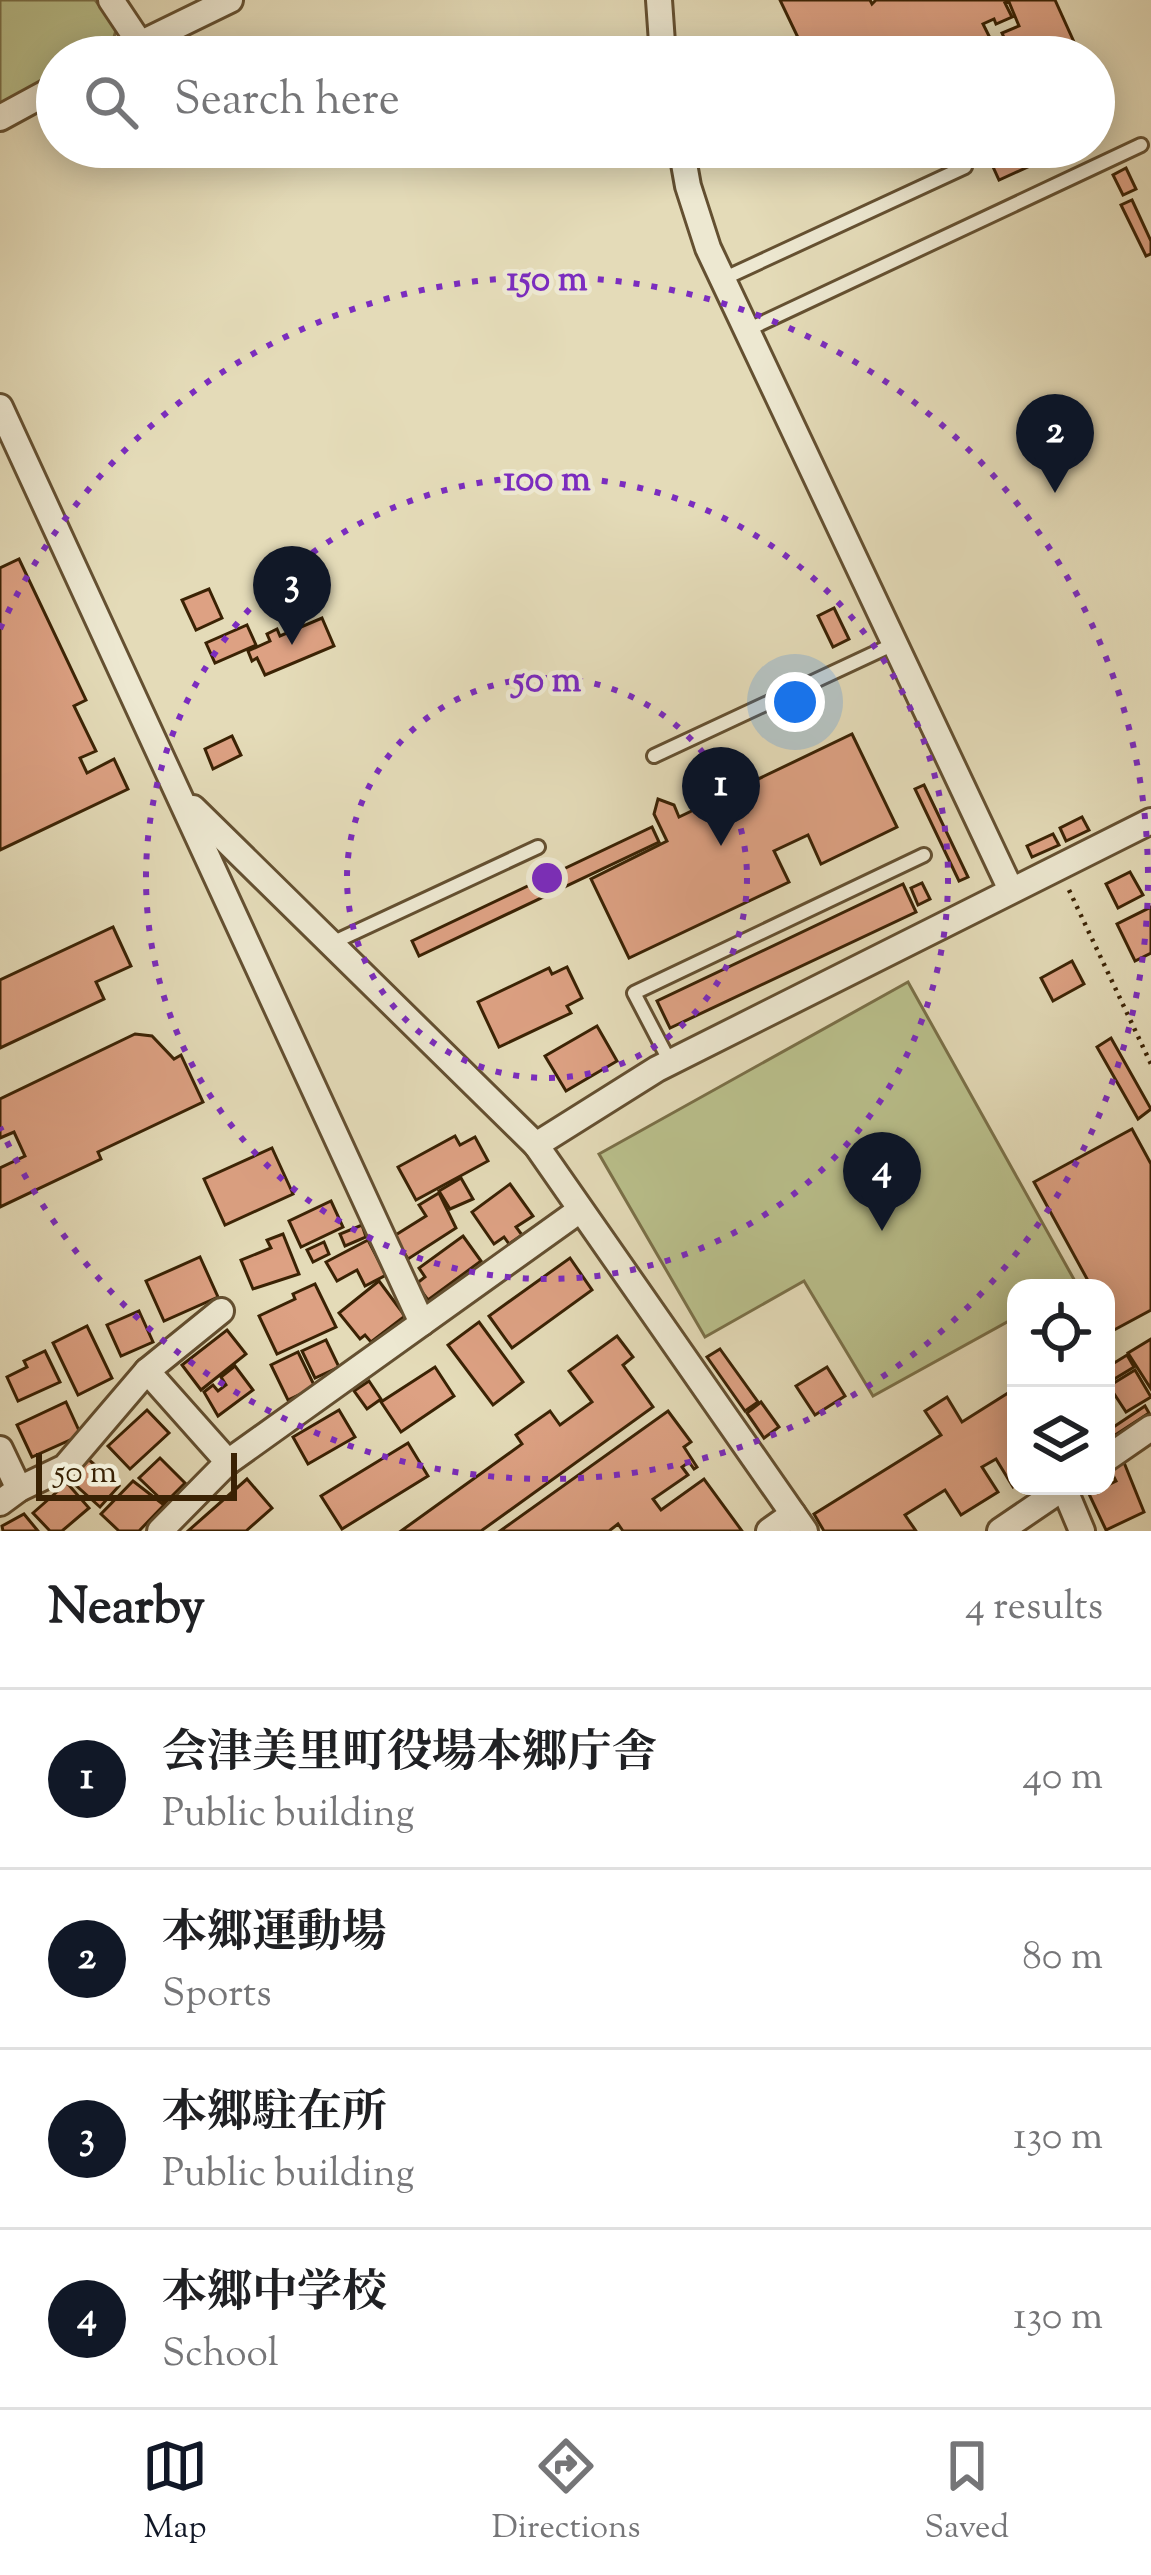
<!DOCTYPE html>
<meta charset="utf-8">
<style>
body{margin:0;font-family:"Sorts Mill Goudy","Noto Serif JP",serif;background:#f6f6f6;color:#202124}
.controls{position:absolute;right:36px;bottom:36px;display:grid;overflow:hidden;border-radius:24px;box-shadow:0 6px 30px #0003}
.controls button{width:108px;height:108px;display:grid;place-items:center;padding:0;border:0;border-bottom:3px solid #e0e0e0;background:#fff;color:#202124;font:60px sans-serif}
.scale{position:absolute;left:36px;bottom:30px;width:201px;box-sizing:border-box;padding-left:12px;border:6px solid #3a2204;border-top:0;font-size:33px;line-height:42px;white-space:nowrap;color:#3a2204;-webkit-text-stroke:9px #ede8d1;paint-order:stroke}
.you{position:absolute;left:795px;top:702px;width:42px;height:42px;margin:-30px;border:9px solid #fff;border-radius:50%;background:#1a73e8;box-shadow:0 0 0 18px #1a73e833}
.badge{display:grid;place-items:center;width:78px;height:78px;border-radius:50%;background:#111827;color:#fff;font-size:39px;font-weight:700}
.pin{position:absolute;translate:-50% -99px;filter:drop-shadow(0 3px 6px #0008)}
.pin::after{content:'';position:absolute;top:63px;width:42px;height:36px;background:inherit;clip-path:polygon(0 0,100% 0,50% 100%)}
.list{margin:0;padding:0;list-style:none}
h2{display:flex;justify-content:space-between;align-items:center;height:156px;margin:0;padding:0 48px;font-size:51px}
h2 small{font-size:39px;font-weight:400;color:#757577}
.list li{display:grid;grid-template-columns:78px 1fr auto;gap:36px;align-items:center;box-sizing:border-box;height:180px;padding:0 48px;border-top:3px solid #e0e0e0}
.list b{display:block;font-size:45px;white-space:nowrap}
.list p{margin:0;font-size:39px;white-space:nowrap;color:#757577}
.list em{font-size:39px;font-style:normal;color:#757577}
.icon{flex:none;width:66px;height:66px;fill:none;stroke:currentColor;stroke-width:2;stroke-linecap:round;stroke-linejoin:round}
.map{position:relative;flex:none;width:1151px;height:1531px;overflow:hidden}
.search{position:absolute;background:#fff;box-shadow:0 6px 30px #0003;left:36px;right:36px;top:36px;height:132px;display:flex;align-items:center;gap:30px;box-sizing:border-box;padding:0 42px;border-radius:66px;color:#757577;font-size:45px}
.sheet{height:876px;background:#fff}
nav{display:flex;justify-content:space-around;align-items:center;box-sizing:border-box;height:168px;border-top:3px solid #e0e0e0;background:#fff;font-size:33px;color:#757577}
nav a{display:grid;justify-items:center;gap:6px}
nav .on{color:#111827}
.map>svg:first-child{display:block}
</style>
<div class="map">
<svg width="1151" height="1531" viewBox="0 0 1151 1531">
<rect width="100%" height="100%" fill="#e4dbb8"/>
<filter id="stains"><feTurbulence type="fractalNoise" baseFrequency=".00167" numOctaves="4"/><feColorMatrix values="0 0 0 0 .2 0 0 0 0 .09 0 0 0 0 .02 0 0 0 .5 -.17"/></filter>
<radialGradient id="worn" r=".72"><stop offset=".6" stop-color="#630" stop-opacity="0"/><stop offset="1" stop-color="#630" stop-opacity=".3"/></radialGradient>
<!-- green -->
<g fill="#b9bf8b" stroke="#7a7048" stroke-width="3">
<path d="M0,0h95l22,27 -6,20 -19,10h-35v19l-57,30z"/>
<path d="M908,982l168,301 -8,5h-52v29l-143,79 -69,-115 -99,56 -106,-183z"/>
</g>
<!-- building -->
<g fill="#dda183" stroke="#3a2204" stroke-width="3">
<path d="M780,0h90l2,4 4,-4h179l19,42 -33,15h-28l-11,-24 17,-7 -10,-24 -4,1 7,14 -16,7 -2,-5 -11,5 8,16 -31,17h-171l14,-9z"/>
<path d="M984,147h88l-73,33z"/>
<path d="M1126,168l10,21 -13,6 -10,-20z"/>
<path d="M1132,200l19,41v13l-5,2 -25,-51z"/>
<path d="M19,559l67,141 -12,6 22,45 -16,7 7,15 27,-14 14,30 -128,61v-282z"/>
<path d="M209,589l13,29 -26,12 -14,-30z"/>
<path d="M834,608l15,31 -16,8 -15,-31z"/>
<path d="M322,618l12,28 -69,29 -8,-17 -5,3 -4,-10 22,-10 -3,-7 10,-5 3,7z"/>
<path d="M247,625l9,20 -41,18 -9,-20z"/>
<path d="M852,734l45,93 -76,37 -13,-29 -34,16 15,31 -160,76 -38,-79 76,-38 -13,-27 4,-15 16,6 5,12z"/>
<path d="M232,736l9,19 -28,14 -8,-20z"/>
<path d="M924,785l44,92 -9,4 -44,-92z"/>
<path d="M1082,817l7,13 -23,11 -6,-13z"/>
<path d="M652,827l7,15 -240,114 -7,-15z"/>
<path d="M1053,834l6,11 -27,12 -5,-11z"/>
<path d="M1130,872l13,23 -25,13 -12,-24z"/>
<path d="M922,883l8,16 -12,6 -7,-17z"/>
<path d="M903,884l13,28 -246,116 -13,-27z"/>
<path d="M1151,907v46l-16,8 -18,-37z"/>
<path d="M113,927l18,39 -35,16 8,17 -104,49v-68z"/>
<path d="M1072,961l12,23 -31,17 -12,-23z"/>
<path d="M567,967l15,31 -15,8 4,7 -72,34 -21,-45 71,-34 3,6z"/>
<path d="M597,1026l20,35 -51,30 -21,-35z"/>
<path d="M135,1034l17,2 22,23 7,-4 22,47 -105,50 3,7 -101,48v-39l25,-12 -11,-24 -14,6v-39z"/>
<path d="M1111,1038l40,71 -13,10 -41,-72z"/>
<path d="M1132,1129l19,35v146l-37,20 -8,-16v-26h-14l-58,-106z"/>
<path d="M455,1136l5,9 15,-8 13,24 -72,39 -18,-33z"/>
<path d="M272,1148l21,46 -68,31 -21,-46z"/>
<path d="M461,1178l12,21 -23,10 -11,-18z"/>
<path d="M510,1184l23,32 -17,11 6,8 -13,9 -5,-7 -10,7 -22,-32z"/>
<path d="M439,1193l17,35 -48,31 -14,-23 32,-20 -7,-11z"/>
<path d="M331,1201l12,26 -42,20 -12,-26z"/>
<path d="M362,1225l4,12 -21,9 -5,-12z"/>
<path d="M283,1234l16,40 -46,15 -12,-29 30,-12 -4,-8z"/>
<path d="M463,1236l18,25 -53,39 -12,-16 9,-7 -6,-9z"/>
<path d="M368,1240l18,35 -21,11 -8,-16 -20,11 -11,-19z"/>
<path d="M324,1242l5,12 -16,8 -6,-12z"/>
<path d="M200,1257l18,40 -54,24 -18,-40z"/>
<path d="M570,1258l22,32 -80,58 -23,-32z"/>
<path d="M379,1281l26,35 -34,26 -6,-7 -5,4 -21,-26z"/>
<path d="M315,1284l21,43 -59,27 -18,-38 36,-17 -2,-5z"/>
<path d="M139,1311l14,31 -32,14 -14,-31z"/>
<path d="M479,1322l44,60 -30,23 -45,-60z"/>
<path d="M87,1326l25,52 -34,17 -25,-52z"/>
<path d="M227,1330l19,24 -45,36 -19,-25z"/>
<path d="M617,1336l16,21 -10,8 30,42 -172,124h-80l121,-87 -6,-9 34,-24 10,14 32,-23 -23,-31z"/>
<path d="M1151,1339v50l-23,-36z"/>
<path d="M326,1340l13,27 -24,11 -13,-27z"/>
<path d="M720,1349l38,53 -13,9 -38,-54z"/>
<path d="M45,1351l15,31 -42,19 -11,-24 20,-10 -3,-6z"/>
<path d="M298,1352l17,35 -27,13 -17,-35z"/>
<path d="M1127,1355l7,12 -28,17v-16z"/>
<path d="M235,1366l18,24 -35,26 -14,-24 9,-7 5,6 8,-6 -5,-8z"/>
<path d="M435,1367l19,29 -53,36 -20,-30z"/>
<path d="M827,1367l18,29 -30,19 -19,-29z"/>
<path d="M1135,1370l16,27 -25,15 -17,-26z"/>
<path d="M369,1381l12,18 -14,10 -13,-18z"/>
<path d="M1016,1388v97l-3,2 -17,-28 -14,8 16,25 -37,23 -16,-25 -40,25 11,16h-92l-10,-17 127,-79 -16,-24 22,-14 15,25z"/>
<path d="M66,1402l15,33 -49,22 -15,-32z"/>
<path d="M761,1402l18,25 -15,11 -17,-25z"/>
<path d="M1145,1406l4,7 -43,28v-9z"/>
<path d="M147,1410l22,23 -39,36 -22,-23z"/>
<path d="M339,1410l16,27 -47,27 -15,-27z"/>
<path d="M668,1411l23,31 -7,5 13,20 -3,2 -5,-7 -7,5 6,8 -35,24 8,11 43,-31 38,52h-119l-5,-7 -9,7h-109z"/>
<path d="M408,1443l20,33 -86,53 -21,-33z"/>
<path d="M160,1458l25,25 -20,20 -26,-25z"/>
<path d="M88,1459l31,27 -19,21 -30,-27z"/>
<path d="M1123,1460l21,52 -38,18 -17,-36 27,-13 -7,-14z"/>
<path d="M247,1479l25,29 -26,23h-58z"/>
<path d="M133,1481l31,24 -25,26h-20l-18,-17z"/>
<path d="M67,1483l22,25 -27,23h-12l-17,-18z"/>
<path d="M24,1514l14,17h-35l-1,-5z"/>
</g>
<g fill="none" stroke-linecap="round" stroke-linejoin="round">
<!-- service casing -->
<g stroke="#645031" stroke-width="18">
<g id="service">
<path d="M723,279l242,-112"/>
<path d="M747,330l394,-185"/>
<path d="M654,756l240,-112"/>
<path d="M332,943l206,-96"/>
<path d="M670,1062l-36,-69 290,-138"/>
</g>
</g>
<!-- minor casing -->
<g stroke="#645031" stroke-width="30">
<g id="minor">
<path d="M111,0l28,42"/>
<path d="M659,0l4,57"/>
<path d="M113,57l117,-57"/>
<path d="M0,118l57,-31"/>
<path d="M681,147l7,39 20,62 303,642"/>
<path d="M0,407l422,916"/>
<path d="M193,808l343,337 269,386"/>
<path d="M536,1145l121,-76 494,-248"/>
<path d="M147,1371l74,-60"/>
<path d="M0,1449l19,40"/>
<path d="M1106,1459l45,-31"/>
<path d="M1064,1488l18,43"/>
<path d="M0,1503l19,-14 46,-22 82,-96 81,91 352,-252"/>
<path d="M160,1531l68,-69"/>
<path d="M769,1531l24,-17"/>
<path d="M1000,1531l66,-45"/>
</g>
</g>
<!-- path -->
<path stroke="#3a2204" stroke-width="4.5" stroke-dasharray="3 6" stroke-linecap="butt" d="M1069,890l82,174"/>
<!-- service -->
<use href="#service" stroke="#ede8d1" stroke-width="12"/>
<!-- minor -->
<use href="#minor" stroke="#ede8d1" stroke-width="24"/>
</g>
<!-- distance rings -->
<g fill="none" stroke="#7b2cbf" stroke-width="6" stroke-dasharray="6 12">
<circle cx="547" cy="878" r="200"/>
<circle cx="547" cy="878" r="401"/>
<path d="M0 629A601 601 0 1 1 0 1127"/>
</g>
<circle cx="547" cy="878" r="18" fill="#7b2cbf" stroke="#ede8d1" stroke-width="6"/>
<g font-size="36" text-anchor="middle" font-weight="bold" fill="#7b2cbf" stroke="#ede8d1" stroke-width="9" stroke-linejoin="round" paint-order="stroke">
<text x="547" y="290">150 m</text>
<text x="547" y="490">100 m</text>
<text x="547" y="691">50 m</text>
</g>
<rect width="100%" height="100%" filter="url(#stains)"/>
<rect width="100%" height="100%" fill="url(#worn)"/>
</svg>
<div class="controls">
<button><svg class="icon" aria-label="locate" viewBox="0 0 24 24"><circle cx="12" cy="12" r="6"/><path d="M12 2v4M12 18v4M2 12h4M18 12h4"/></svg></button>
<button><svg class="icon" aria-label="layers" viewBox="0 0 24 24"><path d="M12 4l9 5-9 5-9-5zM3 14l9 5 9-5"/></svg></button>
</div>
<div class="scale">50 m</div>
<div class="you"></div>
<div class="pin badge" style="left:721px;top:846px">1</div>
<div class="pin badge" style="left:1055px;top:493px">2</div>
<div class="pin badge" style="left:292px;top:645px">3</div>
<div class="pin badge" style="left:882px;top:1231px">4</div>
<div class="search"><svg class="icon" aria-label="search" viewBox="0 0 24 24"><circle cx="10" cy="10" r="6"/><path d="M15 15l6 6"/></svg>Search here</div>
</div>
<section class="sheet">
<h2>Nearby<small>4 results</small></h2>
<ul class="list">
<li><span class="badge">1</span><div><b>会津美里町役場本郷庁舎</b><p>Public building</p></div><em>40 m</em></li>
<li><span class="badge">2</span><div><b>本郷運動場</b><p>Sports</p></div><em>80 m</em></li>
<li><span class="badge">3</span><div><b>本郷駐在所</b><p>Public building</p></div><em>130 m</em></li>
<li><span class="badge">4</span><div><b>本郷中学校</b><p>School</p></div><em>130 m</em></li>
</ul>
</section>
<nav>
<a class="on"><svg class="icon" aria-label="map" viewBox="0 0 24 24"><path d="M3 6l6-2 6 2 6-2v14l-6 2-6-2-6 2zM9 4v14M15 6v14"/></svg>Map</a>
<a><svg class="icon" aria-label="directions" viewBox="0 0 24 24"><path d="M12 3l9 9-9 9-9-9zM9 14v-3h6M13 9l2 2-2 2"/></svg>Directions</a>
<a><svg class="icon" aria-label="saved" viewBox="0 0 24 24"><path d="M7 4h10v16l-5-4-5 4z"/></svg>Saved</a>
</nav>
